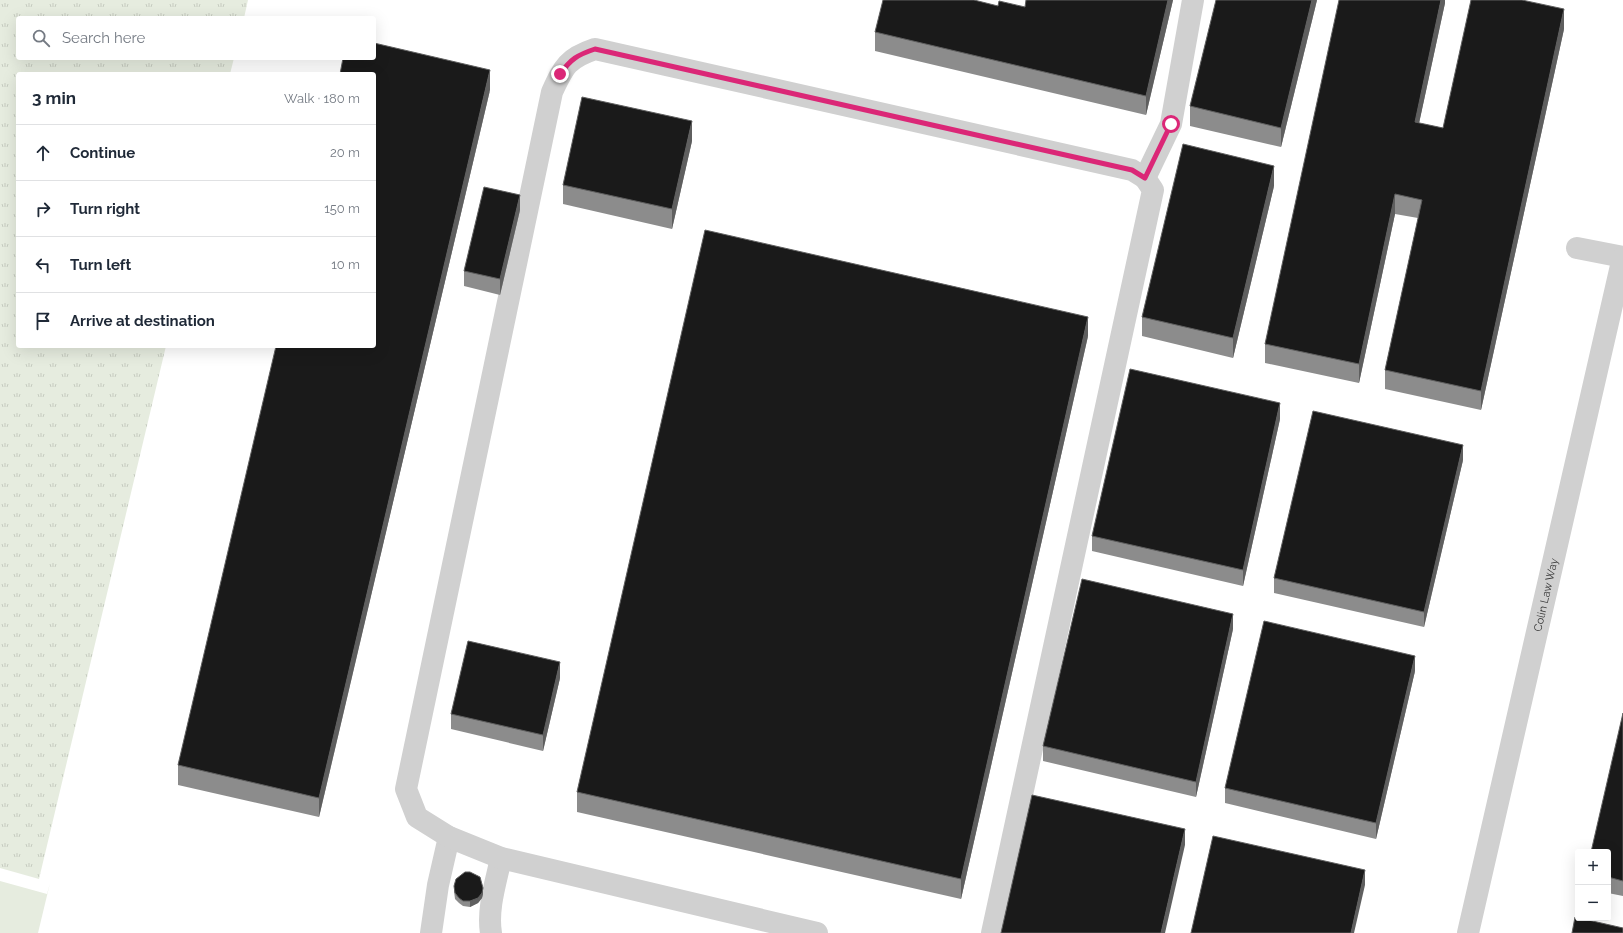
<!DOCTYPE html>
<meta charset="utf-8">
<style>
body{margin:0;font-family:Raleway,sans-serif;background:#f6f6f7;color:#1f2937}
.controls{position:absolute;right:12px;bottom:12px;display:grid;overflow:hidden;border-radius:4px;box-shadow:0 4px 16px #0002}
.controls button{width:36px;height:36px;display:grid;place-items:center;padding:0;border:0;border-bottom:1px solid #e0e1e3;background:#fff;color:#1f2937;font:20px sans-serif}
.stop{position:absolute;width:12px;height:12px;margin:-9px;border:3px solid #db2777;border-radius:50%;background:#fff}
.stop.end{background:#db2777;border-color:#fff;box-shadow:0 1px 4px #0008}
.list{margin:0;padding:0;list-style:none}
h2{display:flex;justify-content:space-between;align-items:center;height:52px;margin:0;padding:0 16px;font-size:17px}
h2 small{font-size:13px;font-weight:400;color:#747a83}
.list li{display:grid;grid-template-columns:26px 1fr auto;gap:12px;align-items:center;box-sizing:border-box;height:56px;padding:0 16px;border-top:1px solid #e0e1e3}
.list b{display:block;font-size:15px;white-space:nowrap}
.list em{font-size:13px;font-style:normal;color:#747a83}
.icon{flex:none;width:22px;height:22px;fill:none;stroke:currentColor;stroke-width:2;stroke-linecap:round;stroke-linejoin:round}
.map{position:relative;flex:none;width:1623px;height:933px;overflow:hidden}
.search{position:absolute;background:#fff;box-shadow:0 4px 16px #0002;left:16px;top:16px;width:360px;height:44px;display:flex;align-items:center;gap:10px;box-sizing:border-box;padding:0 14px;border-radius:4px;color:#747a83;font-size:15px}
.panel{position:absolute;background:#fff;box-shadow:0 4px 16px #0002;left:16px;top:72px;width:360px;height:276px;border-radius:4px}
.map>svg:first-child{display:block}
</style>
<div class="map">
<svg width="1623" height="933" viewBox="0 0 1623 933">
<defs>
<pattern id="grass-tufts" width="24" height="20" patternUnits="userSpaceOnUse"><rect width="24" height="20" fill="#e6ecdf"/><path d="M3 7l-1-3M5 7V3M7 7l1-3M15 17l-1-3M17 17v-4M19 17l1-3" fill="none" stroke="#c6cbc0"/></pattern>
</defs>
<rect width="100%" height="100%" fill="#fff"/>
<!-- grass -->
<path fill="url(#grass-tufts)" d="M0,0h248l-4,18h-226v40h216l-4,16h-212v272h148l-127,533 -39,-11z"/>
<!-- park -->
<path fill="#e6ecdf" d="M0,881l47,13 3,-11 -12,50h-38z"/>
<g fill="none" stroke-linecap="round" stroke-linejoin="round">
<!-- minor -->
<g stroke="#d0d0d0" stroke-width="22">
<path d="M1145,178l26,-54 22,-124"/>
<path d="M1577,248l46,9"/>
<path d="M431,933l7,-48 11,-48"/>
<path d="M491,933c-4,-24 5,-51 10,-75"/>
<path d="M817,933l-316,-75 -52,-21 -32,-20 -11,-28 146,-697c12,-26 16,-34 43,-43l537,121 13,8 8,12 -161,743"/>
<path id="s1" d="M1468,933l155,-676"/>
</g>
</g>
<!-- wall -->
<g fill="#8c8c8c">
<path d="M1173,0l-27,115 -271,-64v-19l123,-26 27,1z"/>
<path d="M1317,0l-36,147 -91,-21v-20z"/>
<path d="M1445,0v3l-26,120 24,5 121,-99 -83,381 -96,-21v-19l33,-152 -23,-4 -36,169 -94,-20v-19z"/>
<path d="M490,90l-171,727 -141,-32v-20z"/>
<path d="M692,141l-20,88 -109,-25v-19z"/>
<path d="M1274,186l-41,172 -91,-22v-19z"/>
<path d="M520,210l-20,85 -36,-9v-15z"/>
<path d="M1088,336l-127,563 -384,-87v-20z"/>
<path d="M1280,419l-37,167 -151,-35v-15z"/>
<path d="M1463,460l-39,167 -150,-34v-15z"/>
<path d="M1233,629l-37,168 -153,-36v-15z"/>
<path d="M1415,671l-39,168 -151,-36v-15z"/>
<path d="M560,678l-17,73 -92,-22v-15z"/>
<path d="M1623,713v183l-15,-3v-41z"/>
<path d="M454,886l29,8 -1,4 -4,5 -8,4 -7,-1 -4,-3 -4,-4 -1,-8z"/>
</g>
<!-- shaded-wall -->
<g fill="#5f5f5f">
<path d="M1168,0h5l-27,115v-19z"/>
<path d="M1312,0h5l-36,147v-19z"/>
<path d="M1441,0h4v3l-30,139v-20z"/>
<path d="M1564,9v20l-83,381v-19z"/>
<path d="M490,70v20l-171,727v-19z"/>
<path d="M692,121v20l-20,88v-20z"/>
<path d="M1274,166v20l-41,172v-20z"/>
<path d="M1395,194v20l-36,169v-19z"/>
<path d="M520,195v15l-20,85v-16z"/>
<path d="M1088,317v19l-127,563v-20z"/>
<path d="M1280,403v16l-37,167v-16z"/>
<path d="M1463,445v15l-39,167v-15z"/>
<path d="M1233,614v15l-37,168v-15z"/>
<path d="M1415,656v15l-39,168v-16z"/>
<path d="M560,662v16l-17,73v-16z"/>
<path d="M1185,829v16l-20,88h-4z"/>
<path d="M1365,870v15l-11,48h-3z"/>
<path d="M483,888v6l-1,4 -4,5 -8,4v-6z"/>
</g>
<!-- building -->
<g fill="#1a1a1a" stroke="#5f5f5f">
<path d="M883,0h91l24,6 1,-5 26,6 1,-7h142l-22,96 -271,-64z"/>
<path d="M1216,0h96l-31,128 -91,-22z"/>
<path d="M1339,0h102l-26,122 28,6 28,-128h51l42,9 -83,382 -96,-21 37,-170 -27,-6 -36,170 -94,-20z"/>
<path d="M374,43l116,27 -171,728 -141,-33 98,-419h98v-272h-34l3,-16h31z"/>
<path d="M582,97l110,24 -20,88 -109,-24z"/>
<path d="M1183,144l91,22 -41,172 -91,-21z"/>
<path d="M484,187l36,8 -20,84 -36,-8z"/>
<path d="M705,230l383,87 -127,562 -384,-87z"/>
<path d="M1130,369l150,34 -37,167 -151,-34z"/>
<path d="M1313,411l150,34 -39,167 -150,-34z"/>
<path d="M1082,579l151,35 -37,168 -153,-36z"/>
<path d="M1264,621l151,35 -39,167 -151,-35z"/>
<path d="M468,641l92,21 -17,73 -92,-21z"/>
<path d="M1623,713v168l-15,-4v-25h-17z"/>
<path d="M1032,795l153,34 -24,104h-160z"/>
<path d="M1213,836l152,34 -14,63h-160z"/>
<path d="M465,872h5l10,5 3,11 -1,5 -4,5 -8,3h-7l-4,-3 -4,-5 -1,-7 2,-7z"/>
<path d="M1575,917l48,11v5h-51z"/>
</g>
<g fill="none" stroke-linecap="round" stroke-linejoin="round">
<!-- route -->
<path stroke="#db2777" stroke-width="5" d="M560,74c11,-15 17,-19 35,-25l537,121 13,8 26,-54"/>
</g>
<g text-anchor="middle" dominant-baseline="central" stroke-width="4" stroke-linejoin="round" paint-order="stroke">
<!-- street labels -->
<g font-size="11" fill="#333" stroke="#fff">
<text stroke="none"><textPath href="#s1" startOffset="347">Colin Law Way</textPath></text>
</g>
</g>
</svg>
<div class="controls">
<button>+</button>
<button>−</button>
</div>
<div class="stop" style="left:1171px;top:124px"></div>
<div class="stop end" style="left:560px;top:74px"></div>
<div class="search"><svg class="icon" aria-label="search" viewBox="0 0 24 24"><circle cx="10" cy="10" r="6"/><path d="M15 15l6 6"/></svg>Search here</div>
<section class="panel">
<h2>3 min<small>Walk · 180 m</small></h2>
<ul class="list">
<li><svg class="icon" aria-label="ahead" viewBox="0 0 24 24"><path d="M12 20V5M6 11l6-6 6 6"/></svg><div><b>Continue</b></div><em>20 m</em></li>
<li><svg class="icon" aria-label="right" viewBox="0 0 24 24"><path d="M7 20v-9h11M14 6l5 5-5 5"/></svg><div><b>Turn right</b></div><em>150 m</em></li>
<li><svg class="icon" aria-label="left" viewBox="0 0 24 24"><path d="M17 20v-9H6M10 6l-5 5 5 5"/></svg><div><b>Turn left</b></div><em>10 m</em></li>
<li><svg class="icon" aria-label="arrive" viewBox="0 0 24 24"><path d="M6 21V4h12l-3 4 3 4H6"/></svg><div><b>Arrive at destination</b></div></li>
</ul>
</section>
</div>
